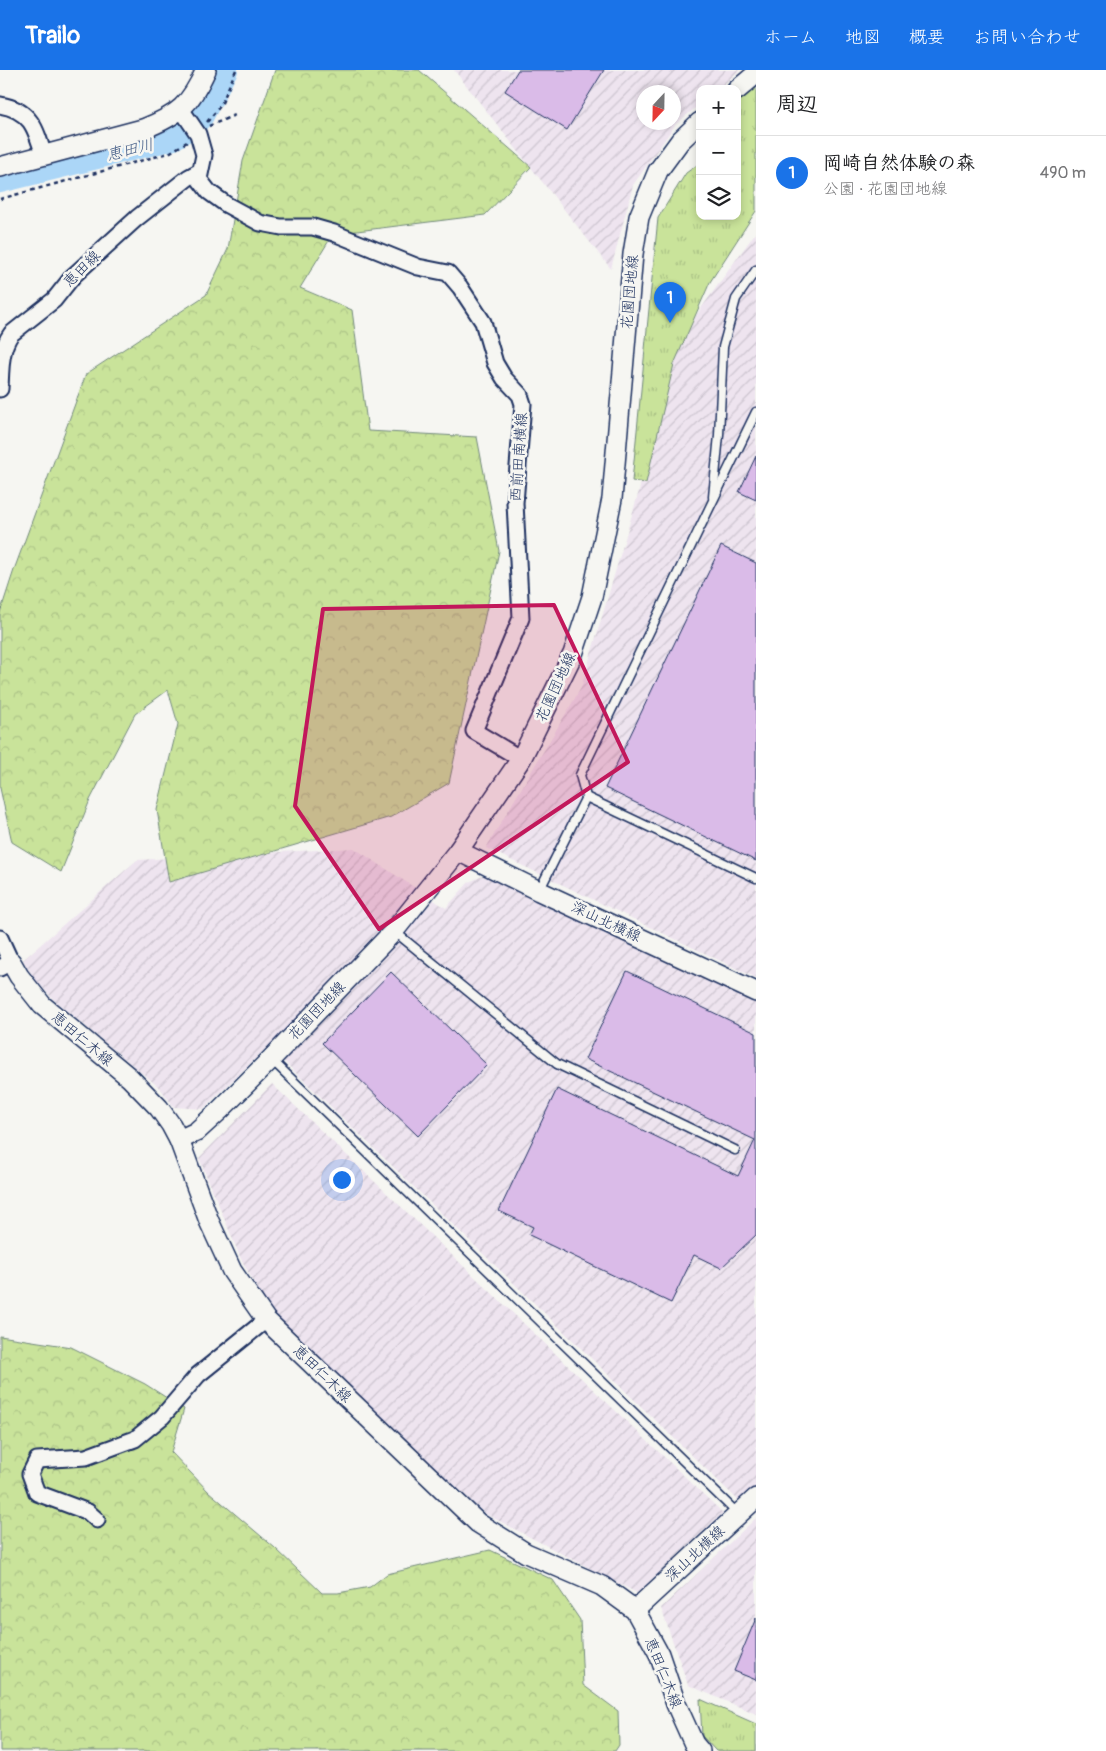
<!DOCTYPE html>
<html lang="ja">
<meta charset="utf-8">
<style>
body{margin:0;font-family:Pangolin,"Klee One",sans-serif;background:#f2f2f2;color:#202124}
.controls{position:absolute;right:15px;top:15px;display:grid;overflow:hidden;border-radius:10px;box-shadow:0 2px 8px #0003}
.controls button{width:45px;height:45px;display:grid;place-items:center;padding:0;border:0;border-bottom:1px solid #e0e0e0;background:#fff;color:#202124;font:25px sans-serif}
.compass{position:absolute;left:636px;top:15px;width:45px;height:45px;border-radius:50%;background:#fff;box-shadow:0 2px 8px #0003;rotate:202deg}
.you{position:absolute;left:341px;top:1109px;width:18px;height:18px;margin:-12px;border:4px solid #fff;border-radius:50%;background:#1a73e8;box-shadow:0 0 0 8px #1a73e833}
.badge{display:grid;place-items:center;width:32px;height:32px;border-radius:50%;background:#1a73e8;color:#fff;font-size:16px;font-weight:700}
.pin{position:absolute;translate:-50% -41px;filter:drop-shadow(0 1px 2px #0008)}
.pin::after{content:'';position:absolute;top:26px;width:18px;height:15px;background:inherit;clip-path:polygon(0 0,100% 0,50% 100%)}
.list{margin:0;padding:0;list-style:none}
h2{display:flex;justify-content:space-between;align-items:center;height:65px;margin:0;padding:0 20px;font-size:21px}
h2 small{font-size:16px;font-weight:400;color:#757577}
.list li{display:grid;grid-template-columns:32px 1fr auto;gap:15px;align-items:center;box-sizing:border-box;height:75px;padding:0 20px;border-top:1px solid #e0e0e0}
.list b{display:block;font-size:19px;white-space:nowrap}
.list p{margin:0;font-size:16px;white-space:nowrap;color:#757577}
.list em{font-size:16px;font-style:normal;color:#757577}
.icon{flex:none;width:28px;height:28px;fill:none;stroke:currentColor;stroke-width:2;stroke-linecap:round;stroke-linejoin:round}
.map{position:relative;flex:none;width:756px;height:1681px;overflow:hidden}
header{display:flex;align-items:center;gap:30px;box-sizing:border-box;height:70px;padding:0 25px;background:#1a73e8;color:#fff}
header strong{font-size:24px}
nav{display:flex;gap:28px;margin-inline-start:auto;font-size:18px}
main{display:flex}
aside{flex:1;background:#fff}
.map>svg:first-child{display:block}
</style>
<header>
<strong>Trailo</strong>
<nav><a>ホーム</a><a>地図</a><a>概要</a><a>お問い合わせ</a></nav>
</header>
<main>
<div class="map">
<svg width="756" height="1681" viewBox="0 0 756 1681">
<defs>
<pattern id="industrial-furrows" width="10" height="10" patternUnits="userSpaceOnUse" patternTransform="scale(1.25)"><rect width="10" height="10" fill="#eee4ef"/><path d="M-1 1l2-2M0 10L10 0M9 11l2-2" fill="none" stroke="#ccc4cf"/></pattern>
<pattern id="forest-crowns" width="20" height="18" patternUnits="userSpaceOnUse" patternTransform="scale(1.25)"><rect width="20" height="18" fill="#c9e39a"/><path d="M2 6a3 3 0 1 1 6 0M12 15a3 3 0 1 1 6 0" fill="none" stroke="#acc387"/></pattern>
<pattern id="park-tufts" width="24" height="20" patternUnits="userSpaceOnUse" patternTransform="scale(1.25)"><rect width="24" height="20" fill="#c9e39a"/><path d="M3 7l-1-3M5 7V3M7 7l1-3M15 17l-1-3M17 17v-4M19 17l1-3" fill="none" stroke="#acc387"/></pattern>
</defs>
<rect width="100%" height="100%" fill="#f6f6f2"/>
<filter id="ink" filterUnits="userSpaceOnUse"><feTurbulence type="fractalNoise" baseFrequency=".02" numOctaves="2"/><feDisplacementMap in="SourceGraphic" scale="10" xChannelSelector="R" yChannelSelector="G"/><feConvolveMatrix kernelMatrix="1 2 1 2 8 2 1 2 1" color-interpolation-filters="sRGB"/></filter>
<g filter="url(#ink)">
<!-- industrial -->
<g fill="url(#industrial-furrows)" fill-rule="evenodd">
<path d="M454,0h286l-22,19h-18v15l-25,21 -42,60 -22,84zM644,22h30v30h-30z"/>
<path d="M756,162v746l-270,-130 95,-160 58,-197 30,-138z"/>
<path d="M354,778l92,60 23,-26 18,-8 269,128v484l-16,16 -472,-456 -65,63 -29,-2 -14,-19 -106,-88 -20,-22 -11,-18 114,-100z"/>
<path d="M272,1014l451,429 -86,80 -153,-80 -214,-202 -29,-52 -42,-101z"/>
<path d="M756,1448v196l-68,-29 -27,-77z"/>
</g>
<!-- forest -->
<g fill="url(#forest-crowns)" stroke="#72897c">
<path d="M275,0h144l112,97 -46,48 -152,19 -33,54 52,22 16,121 109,6 22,114 -50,232 -58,34 -222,65 -12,-72 21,-86 -10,-34 -33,24 -45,86 -29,72 -49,-30 -12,-54v-175l14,-43 72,-196 120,-79 22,-46 15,-88z"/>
<path d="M0,1266l71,11 74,37 39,25 -13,43 37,39 67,57 47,45h16l32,-6 17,-13 103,-24 63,30 27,40 3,65 35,26 1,34 -4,6h-615z"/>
</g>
<!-- park -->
<g fill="url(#park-tufts)" stroke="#72897c">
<path d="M756,14v127l-46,71 -36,82 -28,119 -14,-2 26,-263 28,-45 14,-10v53h37v-116z"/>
<path d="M700,1629l56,25v27h-40l-14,-15z"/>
</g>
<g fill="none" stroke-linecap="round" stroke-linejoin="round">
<!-- river -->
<path stroke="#abd6f7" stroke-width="22" d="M0,112l174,-43 23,-16 6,-7 24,-46"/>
</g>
<!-- building -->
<g fill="#dabbe8" stroke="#1b2f5e">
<path d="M518,0h86l-37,60 -62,-39z"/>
<path d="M756,386v44l-17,-8z"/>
<path d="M721,476l35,17v298l-151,-73z"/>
<path d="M627,901l129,62v202l-35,33 -27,-13 -23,48 -142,-68 4,-8 -34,-16 58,-122 181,87 17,-36 -170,-81z"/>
<path d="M391,902l96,93 -69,71 -96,-93z"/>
<path d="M756,1548v62l-22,-9z"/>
</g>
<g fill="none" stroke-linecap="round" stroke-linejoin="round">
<!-- service casing -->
<g stroke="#1b2f5e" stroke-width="11">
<g id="service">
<path d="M756,342l-176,363 6,22 170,81"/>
<path d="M713,427l6,-62 4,-88 13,-48 20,-29"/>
<path d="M539,821l47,-94"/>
<path d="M394,861l163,133 178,86"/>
<path d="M271,989l467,455"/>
</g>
</g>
<!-- minor casing -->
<g stroke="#1b2f5e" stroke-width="19">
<g id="minor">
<path d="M0,35c31,5 36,24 44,51"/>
<path d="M181,39l17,25 6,21 -5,24 10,13 18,13 33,18 21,4h32l21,6 84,34 30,6 12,14 23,35 12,41 9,15 16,17 3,9 -8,99 6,115 -47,113 47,28"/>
<path d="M0,319c1,-18 0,-40 11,-55l43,-34 19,-24 64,-58 52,-41 11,-6"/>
<path d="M0,868l11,24 -11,6"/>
<path d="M97,1450l-9,-8 -51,-19 -7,-19 7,-14 49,-3 49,-18 27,-22 36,-42 68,-55"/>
</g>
</g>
<!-- tertiary casing -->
<g stroke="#1b2f5e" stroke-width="22">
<g id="tertiary">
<path d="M737,20l19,-16"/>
<path d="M0,97l143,-38c36,-14 47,-24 63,-59"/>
<path d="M458,781l81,40 217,101"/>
<path d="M11,892l8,14 23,29 88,73 29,30 12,17 8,15 30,81 23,50 34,49 212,203 48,30 76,33 33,24 24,44 17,50 18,40 6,7"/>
<path d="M179,1070l17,-8 24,-22 51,-51 123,-128 64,-80 63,-92 52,-105 19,-57 20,-98 21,-245 6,-37 19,-46 22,-30 20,-19"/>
<path d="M635,1540l121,-112"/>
</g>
</g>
<!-- path -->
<g stroke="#1b2f5e" stroke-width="2.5" stroke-dasharray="4 4" stroke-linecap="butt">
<path d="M207,52l14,-17 15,-35"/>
<path d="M209,56l26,-11"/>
<path d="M0,129l169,-46 18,-11"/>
</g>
<!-- service -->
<use href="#service" stroke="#f6f6f2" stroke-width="8"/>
<!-- minor -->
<use href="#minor" stroke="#f6f6f2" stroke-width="15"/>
<!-- tertiary -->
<use href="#tertiary" stroke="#f6f6f2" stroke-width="19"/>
</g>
</g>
<!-- marked area -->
<path fill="#c2185b" fill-opacity="0.2" stroke="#c2185b" stroke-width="4" stroke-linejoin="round" d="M554,535l74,157 -249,167 -84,-123 28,-197z"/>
<g text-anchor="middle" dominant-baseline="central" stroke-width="5" stroke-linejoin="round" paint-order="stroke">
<!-- street labels -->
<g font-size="15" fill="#1b2f5e" stroke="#f6f6f2">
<text transform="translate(82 199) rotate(-45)">恵田線</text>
<text transform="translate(630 222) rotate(-85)">花園団地線</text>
<text transform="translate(519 387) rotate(-86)">西前田南横線</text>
<text transform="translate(556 617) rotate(-65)">花園団地線</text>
<text transform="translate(606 852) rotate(25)">深山北横線</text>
<text transform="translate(317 941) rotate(-46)">花園団地線</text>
<text transform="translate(82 969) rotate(40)">恵田仁木線</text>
<text transform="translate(322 1304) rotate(44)">恵田仁木線</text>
<text transform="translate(695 1484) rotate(-43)">深山北横線</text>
<text transform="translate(663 1603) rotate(68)">恵田仁木線</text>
</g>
<!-- water labels -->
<g font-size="16" font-style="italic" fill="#3f5984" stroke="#f6f6f2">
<text transform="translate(130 80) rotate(-14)">恵田川</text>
</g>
</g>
</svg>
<div class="controls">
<button>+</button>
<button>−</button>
<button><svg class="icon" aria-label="layers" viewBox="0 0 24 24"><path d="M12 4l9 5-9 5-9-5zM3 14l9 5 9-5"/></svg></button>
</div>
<svg class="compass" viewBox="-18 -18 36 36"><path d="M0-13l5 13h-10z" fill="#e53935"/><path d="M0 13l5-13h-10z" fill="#757577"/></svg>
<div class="you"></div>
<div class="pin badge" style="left:670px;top:253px">1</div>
</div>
<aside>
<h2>周辺<small></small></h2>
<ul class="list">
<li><span class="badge">1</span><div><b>岡崎自然体験の森</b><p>公園 · 花園団地線</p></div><em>490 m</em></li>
</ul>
</aside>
</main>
